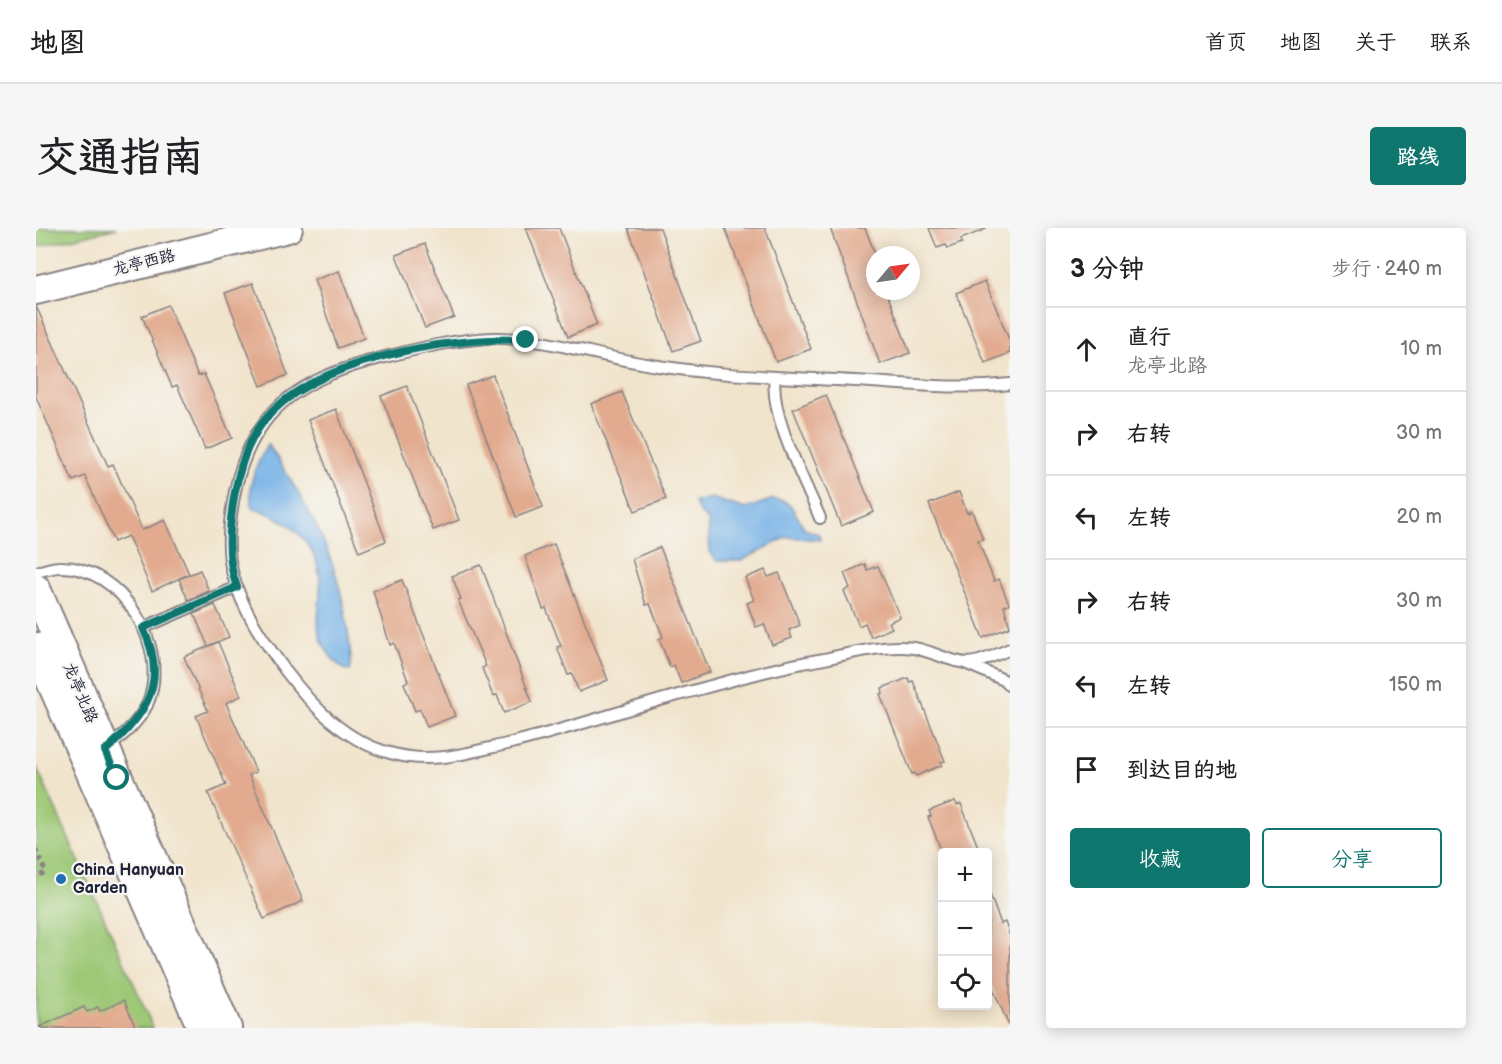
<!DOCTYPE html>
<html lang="zh">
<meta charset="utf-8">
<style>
body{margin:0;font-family:"Balsamiq Sans","LXGW WenKai TC",sans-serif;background:#f6f6f6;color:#202124}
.controls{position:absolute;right:18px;bottom:18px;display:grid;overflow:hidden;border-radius:6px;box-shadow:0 3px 15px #0003}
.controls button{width:54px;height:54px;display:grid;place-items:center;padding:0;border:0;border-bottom:2px solid #e0e0e0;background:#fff;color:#202124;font:30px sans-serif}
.compass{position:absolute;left:830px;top:18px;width:54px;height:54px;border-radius:50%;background:#fff;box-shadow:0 3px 15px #0003;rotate:61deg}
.stop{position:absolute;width:18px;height:18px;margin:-14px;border:4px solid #0f766e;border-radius:50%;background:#fff}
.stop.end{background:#0f766e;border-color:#fff;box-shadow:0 2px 6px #0008}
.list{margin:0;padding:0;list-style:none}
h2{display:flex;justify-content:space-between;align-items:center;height:78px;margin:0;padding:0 24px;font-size:26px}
h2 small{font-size:20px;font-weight:400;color:#757577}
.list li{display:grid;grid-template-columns:39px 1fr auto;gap:18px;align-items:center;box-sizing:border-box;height:84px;padding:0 24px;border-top:2px solid #e0e0e0}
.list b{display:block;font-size:22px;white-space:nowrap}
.list p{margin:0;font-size:20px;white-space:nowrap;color:#757577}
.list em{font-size:20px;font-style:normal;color:#757577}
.actions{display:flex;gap:12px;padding:18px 24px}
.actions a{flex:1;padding:14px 0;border:2px solid #0f766e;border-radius:6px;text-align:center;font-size:21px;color:#0f766e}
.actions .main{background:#0f766e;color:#fff}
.icon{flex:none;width:33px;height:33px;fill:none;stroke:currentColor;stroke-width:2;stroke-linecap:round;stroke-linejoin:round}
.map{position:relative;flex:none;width:974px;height:800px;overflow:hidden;border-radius:6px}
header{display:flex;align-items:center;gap:36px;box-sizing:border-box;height:84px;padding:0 30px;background:#fff;border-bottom:2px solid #e0e0e0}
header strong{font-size:28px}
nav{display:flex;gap:33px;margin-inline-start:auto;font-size:21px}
.intro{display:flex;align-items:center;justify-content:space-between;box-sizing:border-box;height:144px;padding:0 36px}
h1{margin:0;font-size:42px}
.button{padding:15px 27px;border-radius:6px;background:#0f766e;color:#fff;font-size:21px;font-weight:700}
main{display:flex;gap:36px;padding:0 36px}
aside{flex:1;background:#fff;border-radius:6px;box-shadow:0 3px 15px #0003}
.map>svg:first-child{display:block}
</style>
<header>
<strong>地图</strong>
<nav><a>首页</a><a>地图</a><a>关于</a><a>联系</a></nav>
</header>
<div class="intro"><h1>交通指南</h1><a class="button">路线</a></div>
<main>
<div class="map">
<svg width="974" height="800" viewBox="0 0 974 800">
<rect width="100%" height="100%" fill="#f6f6f2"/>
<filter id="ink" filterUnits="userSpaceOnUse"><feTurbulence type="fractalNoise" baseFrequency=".0167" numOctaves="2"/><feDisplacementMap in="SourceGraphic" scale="12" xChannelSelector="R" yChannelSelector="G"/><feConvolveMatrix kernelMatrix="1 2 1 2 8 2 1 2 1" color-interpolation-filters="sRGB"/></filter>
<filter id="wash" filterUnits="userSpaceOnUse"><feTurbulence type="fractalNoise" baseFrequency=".008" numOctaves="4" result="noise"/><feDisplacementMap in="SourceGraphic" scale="24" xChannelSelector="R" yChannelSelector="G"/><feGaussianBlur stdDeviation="1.35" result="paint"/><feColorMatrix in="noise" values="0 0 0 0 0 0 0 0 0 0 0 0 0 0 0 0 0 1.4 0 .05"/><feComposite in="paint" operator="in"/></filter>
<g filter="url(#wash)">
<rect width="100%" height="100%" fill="#f1e4cc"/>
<!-- green -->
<g fill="#9dc876" stroke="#607558" stroke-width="1.5">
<path d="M0,0h81l-81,19z"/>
<path d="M0,538l102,227 15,35h-117z"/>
</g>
<!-- water -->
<g fill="#75b1e6" stroke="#4c6a90" stroke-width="1.5">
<path d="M232,216c43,68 72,113 81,196 1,9 4,24 1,31 -8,-1 -13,-7 -18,-13 -21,-26 -12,-42 -12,-71 1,-42 -30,-68 -67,-79 -8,-22 4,-45 15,-64z"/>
<path d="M675,270l35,11 27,-10 11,2 7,5 14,23 14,5 1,6 -33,-3 -46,24h-24l-7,-9 -2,-32 -9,-8 -5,-10z"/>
</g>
<g id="blocks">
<!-- building -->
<g fill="#e2ab8f">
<path d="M490,0h33l38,97 -29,12z"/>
<path d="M592,0h32l41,113 -28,10z"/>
<path d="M689,0h40l46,121 -35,13z"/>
<path d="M794,0h35l10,26v37h11l24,62 -30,11z"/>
<path d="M893,0h57v1l-25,10 1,4 -14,5 -2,-3 -9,3z"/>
<path d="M389,16l29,73 -29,11 -29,-73z"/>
<path d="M303,43l25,67 -26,10 -24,-68z"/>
<path d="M949,53l25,61v11l-25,10 -29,-70z"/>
<path d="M217,55l35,92 -27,11 -36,-93z"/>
<path d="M132,77l30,71 6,-2 28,64 -27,11 -28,-64 -5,2 -30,-71z"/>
<path d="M0,78l72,160 5,-2 29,66 23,-10 24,54 -37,17 -24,-55 -14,6 -29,-66 -12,5 -37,-84z"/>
<path d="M457,147l50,132 -27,10 -50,-132z"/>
<path d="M371,158l52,134 -26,10 -52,-134z"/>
<path d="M586,164l44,107 -31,12 -44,-107z"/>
<path d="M790,167l48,117 -33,14 -48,-117z"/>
<path d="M300,181l50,132 -27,11 -51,-132z"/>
<path d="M923,264l8,21 5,-2 11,28 -5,1 16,41 5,-2 10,25 -5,2 6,21 -27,11 -54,-134z"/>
<path d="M518,316l54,136 -29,12 -7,-18 -4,1 -11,-28 4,-1 -15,-38 -3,1 -18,-53z"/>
<path d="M624,319l50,125 -29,11 -7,-18 -4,2 -11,-28 4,-2 -13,-33 -4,1 -14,-46z"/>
<path d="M829,336l2,6 11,-4 22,51 -11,5 3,6 -21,9 -6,-14 -6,3 -15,-35 6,-3 -6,-15z"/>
<path d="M445,337l51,137 -28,11 -7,-18 -4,1 -11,-28 4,-2 -28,-66 3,-1 -9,-23z"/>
<path d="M164,342l9,21 -21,9 -9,-21z"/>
<path d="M729,342l3,7 11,-4 21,52 -11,5 3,8 -20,7 -8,-21 -8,3 -9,-24 7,-3 -9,-22z"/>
<path d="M366,352l53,136 -28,11 -7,-18 -5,2 -11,-28 4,-2 -14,-38 -4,2 -17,-54z"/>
<path d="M179,377l14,32 -21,9 -14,-32z"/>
<path d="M182,414l23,54 -15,7 30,69 -7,3 54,126 -39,18 -56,-126 18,-8 -30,-69 12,-5 -24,-54z"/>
<path d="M872,450l2,4 3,-1 32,80 -4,1 1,3 -26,11 -1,-3 -3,1 -32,-80 3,-1 -1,-5z"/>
<path d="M919,573l2,4 4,-1 19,48h-38l-14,-35 3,-1 -2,-5z"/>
<path d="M953,664l12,32 4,-2 5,14v92l-23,-53z"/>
<path d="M88,772l12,28h-99l47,-21 3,5 11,-5 2,4z"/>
</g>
</g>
</g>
<g filter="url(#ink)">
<use href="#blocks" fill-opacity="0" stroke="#8a8384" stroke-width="1.5"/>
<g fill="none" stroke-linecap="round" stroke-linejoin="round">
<!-- lane casing -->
<g stroke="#8a8384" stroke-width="14">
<g id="lane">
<path d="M739,149c-6,38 30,104 45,141"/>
<path d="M974,156c-51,6 -104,0 -155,-3 -69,-4 -141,-5 -209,-17 -50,-8 -102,-27 -153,-26 -35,1 -73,10 -108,19 -86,21 -137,53 -152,145 -4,24 -7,49 0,73 9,35 31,66 52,95 27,36 60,71 105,83 41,12 77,0 117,-9 59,-14 116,-34 175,-50 47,-13 95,-27 142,-35 28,-6 62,-15 90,-11 18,3 36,14 53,15 15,0 30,-9 43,-14"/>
<path d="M0,344c7,-1 15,-5 23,-5 63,-2 113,82 88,138 -9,18 -25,31 -40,44"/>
<path d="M107,400l94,-41"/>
<path d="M929,435l39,17 6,6"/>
</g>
</g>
<!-- secondary casing -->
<g stroke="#8a8384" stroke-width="32">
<g id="secondary">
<path d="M0,62l252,-62"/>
<path d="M0,361l191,439"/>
<path d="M0,419l166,381"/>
</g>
</g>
<!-- path -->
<path stroke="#8a8384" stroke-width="4" stroke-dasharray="4.5 4.5" stroke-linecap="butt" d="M0,621l10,23 -10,5"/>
<!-- lane -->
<use href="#lane" stroke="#fff" stroke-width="10"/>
<!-- secondary -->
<use href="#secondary" stroke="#fff" stroke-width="28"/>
</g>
</g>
<g fill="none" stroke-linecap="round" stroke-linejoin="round" filter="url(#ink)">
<!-- route -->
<path stroke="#0f766e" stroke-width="8" d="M81,550l-12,-27c41,-36 64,-69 38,-123l94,-41c-11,-30 -8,-59 -3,-90 5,-27 12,-53 29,-75 49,-63 187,-86 263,-82"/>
</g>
<!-- markers -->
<circle fill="#1f6fb2" stroke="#f6f6f2" stroke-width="2" cx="25" cy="651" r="6"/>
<g text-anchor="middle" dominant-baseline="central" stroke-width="4.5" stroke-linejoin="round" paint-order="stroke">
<!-- street labels -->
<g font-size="16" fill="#22223b" stroke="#f6f6f2">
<text transform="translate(108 35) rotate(-14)">龙亭西路</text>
<text transform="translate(44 465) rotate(67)">龙亭北路</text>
</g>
<!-- poi labels -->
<g font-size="16" font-weight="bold" fill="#22223b" stroke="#f6f6f2" text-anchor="start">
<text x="37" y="642">China Hanyuan<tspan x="37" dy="18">Garden</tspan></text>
</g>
</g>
</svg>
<div class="controls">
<button>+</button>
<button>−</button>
<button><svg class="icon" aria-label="locate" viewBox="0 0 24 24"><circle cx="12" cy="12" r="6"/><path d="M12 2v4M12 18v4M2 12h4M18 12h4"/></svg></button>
</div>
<svg class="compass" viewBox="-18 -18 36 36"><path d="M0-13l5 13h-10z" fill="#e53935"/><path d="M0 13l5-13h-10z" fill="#757577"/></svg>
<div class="stop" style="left:81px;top:550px"></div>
<div class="stop end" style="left:490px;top:112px"></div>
</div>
<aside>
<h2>3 分钟<small>步行 · 240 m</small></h2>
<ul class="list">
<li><svg class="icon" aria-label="ahead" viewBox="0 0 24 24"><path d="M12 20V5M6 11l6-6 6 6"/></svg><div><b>直行</b><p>龙亭北路</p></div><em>10 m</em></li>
<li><svg class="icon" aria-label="right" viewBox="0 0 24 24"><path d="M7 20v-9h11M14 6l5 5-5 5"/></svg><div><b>右转</b></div><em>30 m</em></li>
<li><svg class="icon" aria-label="left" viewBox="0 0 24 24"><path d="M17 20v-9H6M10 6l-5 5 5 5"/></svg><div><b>左转</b></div><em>20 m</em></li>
<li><svg class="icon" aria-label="right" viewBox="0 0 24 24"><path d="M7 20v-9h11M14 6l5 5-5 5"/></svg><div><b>右转</b></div><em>30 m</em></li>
<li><svg class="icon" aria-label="left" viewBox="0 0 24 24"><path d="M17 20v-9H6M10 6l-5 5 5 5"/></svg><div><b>左转</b></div><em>150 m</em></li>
<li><svg class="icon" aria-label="arrive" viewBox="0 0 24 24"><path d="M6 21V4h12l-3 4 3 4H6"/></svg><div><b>到达目的地</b></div></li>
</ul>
<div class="actions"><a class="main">收藏</a><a>分享</a></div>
</aside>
</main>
